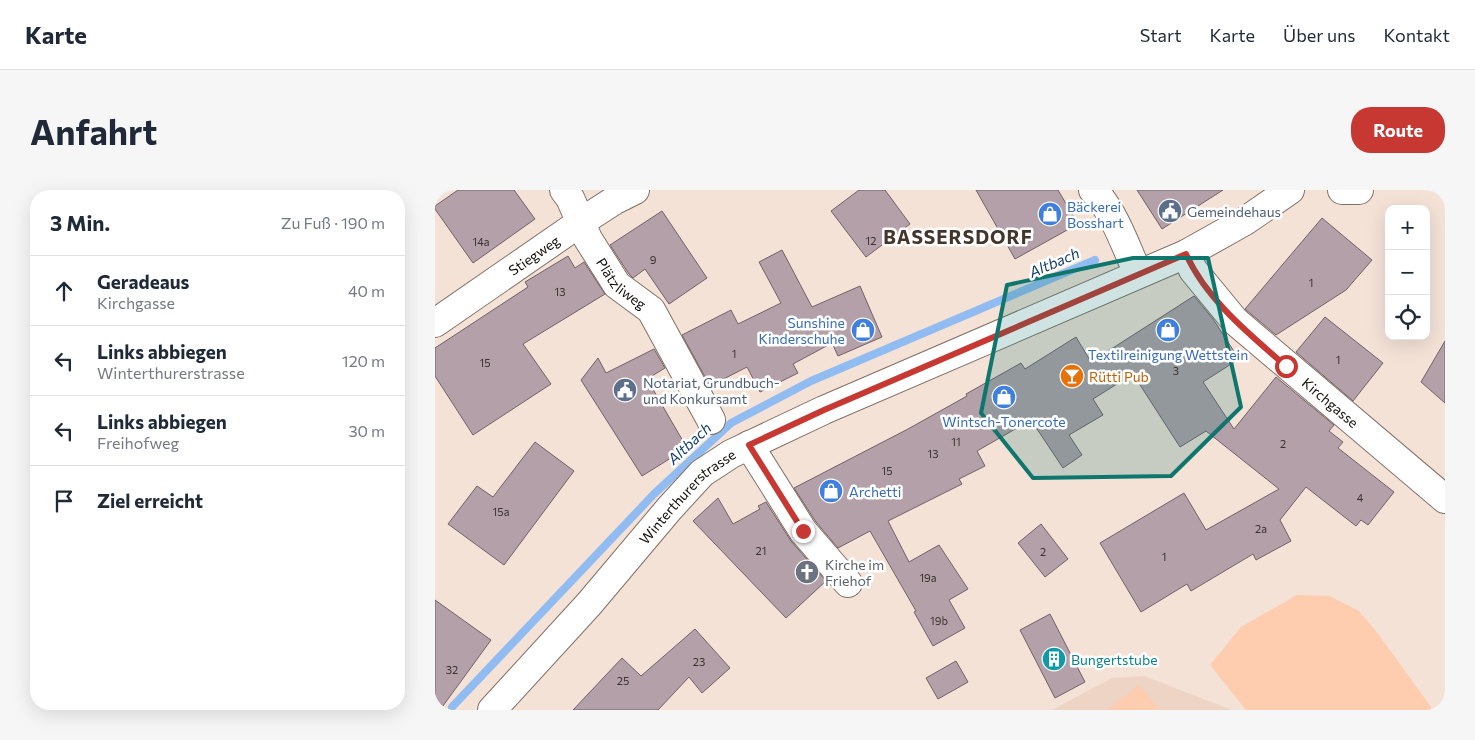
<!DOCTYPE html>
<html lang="de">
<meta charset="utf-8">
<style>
body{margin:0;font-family:Commissioner,sans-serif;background:#f6f6f7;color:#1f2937}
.controls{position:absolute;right:15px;top:15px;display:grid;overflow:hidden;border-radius:10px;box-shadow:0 5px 20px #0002}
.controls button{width:45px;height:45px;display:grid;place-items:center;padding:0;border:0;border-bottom:1px solid #e0e1e3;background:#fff;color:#1f2937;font:25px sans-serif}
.stop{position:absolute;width:15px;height:15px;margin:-11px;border:4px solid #c63831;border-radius:50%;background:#fff}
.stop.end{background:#c63831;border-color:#fff;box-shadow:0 1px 5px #0008}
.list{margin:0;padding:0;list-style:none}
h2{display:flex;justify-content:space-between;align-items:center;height:65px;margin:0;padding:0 20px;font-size:21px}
h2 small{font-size:16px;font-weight:400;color:#747a83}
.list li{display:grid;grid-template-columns:32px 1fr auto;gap:15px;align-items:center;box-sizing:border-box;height:70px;padding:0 20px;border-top:1px solid #e0e1e3}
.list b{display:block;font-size:19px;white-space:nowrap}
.list p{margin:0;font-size:16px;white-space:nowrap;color:#747a83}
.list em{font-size:16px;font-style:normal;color:#747a83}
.icon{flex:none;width:28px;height:28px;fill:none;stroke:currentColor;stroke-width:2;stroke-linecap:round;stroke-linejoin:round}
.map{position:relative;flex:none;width:1010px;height:520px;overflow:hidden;border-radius:20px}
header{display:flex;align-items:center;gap:30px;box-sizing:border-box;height:70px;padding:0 25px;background:#fff;border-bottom:1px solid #e0e1e3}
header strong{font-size:24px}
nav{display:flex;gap:28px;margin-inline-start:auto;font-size:18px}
.intro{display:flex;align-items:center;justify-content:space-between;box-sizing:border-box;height:120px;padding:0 30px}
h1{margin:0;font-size:35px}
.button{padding:12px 22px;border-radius:20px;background:#c63831;color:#fff;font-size:18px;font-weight:700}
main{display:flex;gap:30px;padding:0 30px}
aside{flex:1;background:#fff;border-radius:20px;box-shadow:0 5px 20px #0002}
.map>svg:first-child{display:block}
</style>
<header>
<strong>Karte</strong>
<nav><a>Start</a><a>Karte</a><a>Über uns</a><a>Kontakt</a></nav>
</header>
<div class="intro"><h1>Anfahrt</h1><a class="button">Route</a></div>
<main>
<aside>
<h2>3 Min.<small>Zu Fuß · 190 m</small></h2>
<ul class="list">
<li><svg class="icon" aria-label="ahead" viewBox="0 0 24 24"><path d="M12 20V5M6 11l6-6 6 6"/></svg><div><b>Geradeaus</b><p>Kirchgasse</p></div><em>40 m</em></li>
<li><svg class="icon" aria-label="left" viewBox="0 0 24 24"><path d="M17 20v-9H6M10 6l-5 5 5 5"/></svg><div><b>Links abbiegen</b><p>Winterthurerstrasse</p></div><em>120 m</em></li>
<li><svg class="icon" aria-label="left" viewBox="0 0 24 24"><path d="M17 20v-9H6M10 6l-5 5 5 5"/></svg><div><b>Links abbiegen</b><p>Freihofweg</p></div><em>30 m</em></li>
<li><svg class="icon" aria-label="arrive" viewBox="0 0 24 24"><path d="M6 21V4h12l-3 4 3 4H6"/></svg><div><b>Ziel erreicht</b></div></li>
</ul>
</aside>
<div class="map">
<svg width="1010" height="520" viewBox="0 0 1010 520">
<rect width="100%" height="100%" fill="#f4e2d7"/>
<!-- built -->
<path fill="#eed4c5" d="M709,486l88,34h-180l60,-32z"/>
<!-- green -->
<g fill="#feccaf">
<path d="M862,405l32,1 30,15 20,24 52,72v3h-185l-36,-45 31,-38z"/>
<path d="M704,495l21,25h-52z"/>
</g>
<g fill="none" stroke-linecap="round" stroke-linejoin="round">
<!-- stream -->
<path stroke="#90bcf1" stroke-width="8" d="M17,517l202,-213 77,-71 80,-42 284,-121"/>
</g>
<!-- building -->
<g fill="#b3a0a8" stroke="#736168">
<path d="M23,0h56l21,29 -62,44 -38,-54v-3z"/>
<path d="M424,0h26l25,34 -44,33 -35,-46z"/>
<path d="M541,0h82l20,34 -63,35z"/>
<path d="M702,0h86l-61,39z"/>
<path d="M227,21l45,67 -38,26 -24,-35 -12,9 -4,-4 -19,-29z"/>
<path d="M887,28l50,42 -26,30 -70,45 -31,-26z"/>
<path d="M347,60l30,57 48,-21 22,51 -44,19 -6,-13 -39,21 5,9 -38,19 -13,-25 -37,19 -28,-51 49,-25 7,14 43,-21 -22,-41z"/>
<path d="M133,66l7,12 9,-6 21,32 -82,50 28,40 -78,51 -38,-59v-28l93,-61 -3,-5z"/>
<path d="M759,106l19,23 26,40 -36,23 31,47 42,-52 58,48 -5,6 14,11 -5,6 56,44 -26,33 -7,-5 -5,6 -50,-39 -26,33 11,21 -35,19 -3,-6 -62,37 -4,-7 -46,28 -41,-69 84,-50 22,37 73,-41 -73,-58 -26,16 -47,-73 -40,25 10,16 -34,20 13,20 -19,13 -32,-48 -54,31 8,15 -26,13 3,5 -74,37 21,41 30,-17 29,44 -19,11 16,28 -32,18 -19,-34 2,-1 -46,-80 -32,17 -22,-26 -22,-34 114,-59 59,-33 -1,-2 55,-31 4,6 51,-32 15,25z"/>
<path d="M890,127l58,46 -30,38 -57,-49z"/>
<path d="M1010,151v62l-24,-21z"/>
<path d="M219,159l11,19 -18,11 40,69 -45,28 -61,-96 17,-22 8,15z"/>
<path d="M100,252l39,29 -70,94 -56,-41 29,-38 16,11z"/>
<path d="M283,308l15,26 27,-15 -2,-3 8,-4 25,39 35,40 -40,37 -93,-97z"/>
<path d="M606,334l27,35 -23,18 -27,-34z"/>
<path d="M0,410l56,40 -51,70h-5z"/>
<path d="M615,424l35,68 -30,16 -35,-68z"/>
<path d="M260,439l35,39 -28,25 -13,-16 -31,33h-85l49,-52 19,18z"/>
<path d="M521,471l12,21 -30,17 -12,-21z"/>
</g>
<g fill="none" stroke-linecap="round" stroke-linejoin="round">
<!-- street casing -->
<g stroke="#817167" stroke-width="30">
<g id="street">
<path id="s1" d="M129,0l6,8 18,41 29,46 34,25 60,110"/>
<path d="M658,0c20,19 34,59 45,84"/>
<path id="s2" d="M751,64l7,16 42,51 210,178"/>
<path id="s3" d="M0,133l146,-101 34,-22 20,-10"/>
<path d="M314,255l54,86 45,52"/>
</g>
</g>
<!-- secondary casing -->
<g stroke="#817167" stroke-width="30">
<g id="secondary">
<path d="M907,0h17"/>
<path id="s4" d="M57,520l97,-106 80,-95 33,-36 29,-19 93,-44 362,-156 59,-33 45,-31"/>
</g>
</g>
<!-- street -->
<use href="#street" stroke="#fff" stroke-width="28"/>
<!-- secondary -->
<use href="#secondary" stroke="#fff" stroke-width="28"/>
</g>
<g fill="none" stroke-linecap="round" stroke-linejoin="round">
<!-- route -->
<path stroke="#c63831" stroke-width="6" d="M368,341l-54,-86 75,-35 362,-156c20,45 63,80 100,112"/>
</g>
<!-- marked area -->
<path fill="#0f766e" fill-opacity="0.2" stroke="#0f766e" stroke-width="4" stroke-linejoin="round" d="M698,68h75l33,149 -70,69 -138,2 -52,-65 26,-128z"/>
<!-- icons -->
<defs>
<g id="civic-disc" transform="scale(1.25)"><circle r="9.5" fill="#5c6f8a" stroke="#fff"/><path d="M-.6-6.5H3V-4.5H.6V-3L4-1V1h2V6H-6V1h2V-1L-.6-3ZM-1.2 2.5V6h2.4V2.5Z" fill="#fff"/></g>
<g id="shop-disc" transform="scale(1.25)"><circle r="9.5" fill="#3f7fe0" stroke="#fff"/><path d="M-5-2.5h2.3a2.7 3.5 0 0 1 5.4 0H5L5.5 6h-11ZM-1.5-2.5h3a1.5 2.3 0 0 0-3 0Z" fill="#fff"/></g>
<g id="bar-disc" transform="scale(1.25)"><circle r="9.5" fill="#e8710a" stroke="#fff"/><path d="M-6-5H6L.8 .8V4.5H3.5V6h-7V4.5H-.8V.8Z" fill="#fff"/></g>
<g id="church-disc" transform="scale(1.25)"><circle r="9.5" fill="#6b7280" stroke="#fff"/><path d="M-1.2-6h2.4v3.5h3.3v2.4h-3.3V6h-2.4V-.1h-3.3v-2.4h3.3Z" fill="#fff"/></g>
<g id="building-disc" transform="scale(1.25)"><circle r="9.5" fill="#0f9aa8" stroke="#fff"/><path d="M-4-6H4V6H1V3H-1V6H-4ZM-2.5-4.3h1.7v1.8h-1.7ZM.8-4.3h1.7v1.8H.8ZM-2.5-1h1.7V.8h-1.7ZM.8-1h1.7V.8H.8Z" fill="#fff"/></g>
</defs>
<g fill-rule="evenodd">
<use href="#civic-disc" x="735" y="21"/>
<use href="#shop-disc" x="615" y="24"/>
<use href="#shop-disc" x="428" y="140"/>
<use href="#shop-disc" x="733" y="140"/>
<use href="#bar-disc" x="637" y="186"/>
<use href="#civic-disc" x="190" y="200"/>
<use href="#shop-disc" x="569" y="207"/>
<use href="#shop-disc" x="396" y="301"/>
<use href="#church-disc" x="372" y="382"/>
<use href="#building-disc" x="619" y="469"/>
</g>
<g text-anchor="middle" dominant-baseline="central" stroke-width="5" stroke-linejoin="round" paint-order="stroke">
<!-- number labels -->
<g font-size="11" fill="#3a3130">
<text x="436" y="50">12</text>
<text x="46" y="51">14a</text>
<text x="218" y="69">9</text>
<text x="876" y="92">1</text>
<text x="125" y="101">13</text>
<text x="299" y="163">1</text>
<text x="903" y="169">1</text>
<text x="50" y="172">15</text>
<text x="741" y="180">3</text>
<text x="521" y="251">11</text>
<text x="848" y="253">2</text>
<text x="498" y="263">13</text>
<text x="452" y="280">15</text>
<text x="925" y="307">4</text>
<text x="66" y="321">15a</text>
<text x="826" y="338">2a</text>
<text x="326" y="360">21</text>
<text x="608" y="361">2</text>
<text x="729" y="366">1</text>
<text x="493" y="387">19a</text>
<text x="504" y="430">19b</text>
<text x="264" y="471">23</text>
<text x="17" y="479">32</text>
<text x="188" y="490">25</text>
</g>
<!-- shop labels -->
<g font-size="14" fill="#366cbe" stroke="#fff" text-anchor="start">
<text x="632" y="16">Bäckerei<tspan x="632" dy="16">Bosshart</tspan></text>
<text x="410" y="132" text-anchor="end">Sunshine<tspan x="410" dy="16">Kinderschuhe</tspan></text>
<text x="733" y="164" text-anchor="middle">Textilreinigung Wettstein</text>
<text x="569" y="231" text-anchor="middle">Wintsch-Tonercote</text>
<text x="414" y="301">Archetti</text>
</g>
<!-- service labels -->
<g font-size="14" fill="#4e5e75" stroke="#fff" text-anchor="start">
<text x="752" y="21">Gemeindehaus</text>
<text x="208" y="192">Notariat, Grundbuch-<tspan x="208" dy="16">und Konkursamt</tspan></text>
</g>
<!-- street labels -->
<g font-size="14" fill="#120c08" stroke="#fff">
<text stroke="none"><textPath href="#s3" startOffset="120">Stiegweg</textPath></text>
<text stroke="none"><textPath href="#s1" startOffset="111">Plätzliweg</textPath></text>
<text stroke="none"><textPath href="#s2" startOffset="209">Kirchgasse</textPath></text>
<text stroke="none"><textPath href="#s4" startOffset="290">Winterthurerstrasse</textPath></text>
</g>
<!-- food labels -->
<g font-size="14" fill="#c56008" stroke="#fff" text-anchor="start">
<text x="654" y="186">Rütti Pub</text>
</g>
<!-- worship labels -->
<g font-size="14" fill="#5b616d" stroke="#fff" text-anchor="start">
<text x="390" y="374">Kirche im<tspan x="390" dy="16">Friehof</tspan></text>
</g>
<!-- culture labels -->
<g font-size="14" fill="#0d838f" stroke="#fff" text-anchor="start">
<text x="636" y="469">Bungertstube</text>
</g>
<!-- water labels -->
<g font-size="15" font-style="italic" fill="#123e6e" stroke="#fff">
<text transform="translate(619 72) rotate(-23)">Altbach</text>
<text transform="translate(254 253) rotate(-43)">Altbach</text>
</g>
<!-- district labels -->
<g font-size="19" font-weight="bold" letter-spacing="1" fill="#43352c" stroke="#fff">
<text x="523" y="46">BASSERSDORF</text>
</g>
</g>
</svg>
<div class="controls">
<button>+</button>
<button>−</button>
<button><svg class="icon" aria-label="locate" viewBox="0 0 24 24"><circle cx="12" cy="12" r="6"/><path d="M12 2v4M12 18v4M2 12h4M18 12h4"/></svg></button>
</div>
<div class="stop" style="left:851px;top:176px"></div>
<div class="stop end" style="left:368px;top:341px"></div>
</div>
</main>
